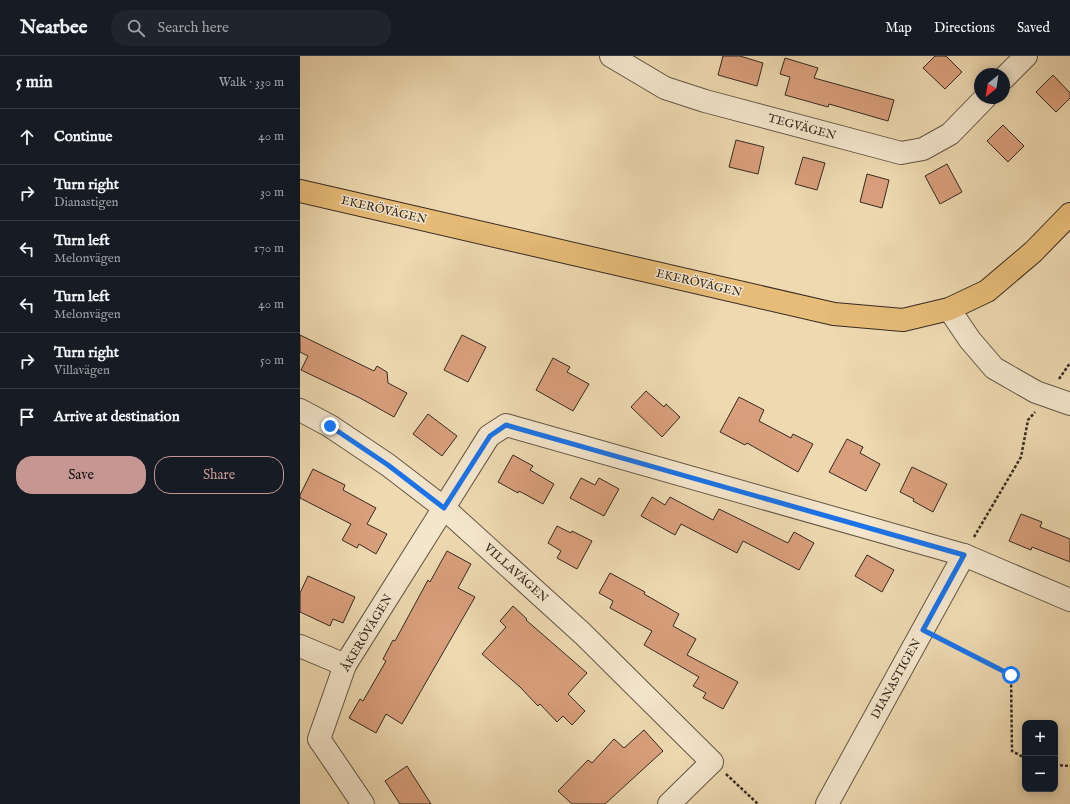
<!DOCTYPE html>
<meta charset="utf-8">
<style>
body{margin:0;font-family:"IM FELL English",serif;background:#20242c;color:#f1f3f6}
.controls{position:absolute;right:12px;bottom:12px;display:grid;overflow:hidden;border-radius:8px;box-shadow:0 2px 10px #0003}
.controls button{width:36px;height:36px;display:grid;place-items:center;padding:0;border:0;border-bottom:1px solid #363941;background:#171b24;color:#f1f3f6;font:20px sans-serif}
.compass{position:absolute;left:674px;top:12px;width:36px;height:36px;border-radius:50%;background:#171b24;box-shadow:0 2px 10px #0003;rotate:210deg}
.stop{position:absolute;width:12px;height:12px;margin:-9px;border:3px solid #1a73e8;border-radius:50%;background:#fff}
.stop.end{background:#1a73e8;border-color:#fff;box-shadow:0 1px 4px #0008}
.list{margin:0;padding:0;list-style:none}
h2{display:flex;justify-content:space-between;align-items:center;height:52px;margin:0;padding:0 16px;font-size:17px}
h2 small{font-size:13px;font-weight:400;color:#9ea1a6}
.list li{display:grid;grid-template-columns:26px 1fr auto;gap:12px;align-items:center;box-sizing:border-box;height:56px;padding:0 16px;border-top:1px solid #363941}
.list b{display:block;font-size:15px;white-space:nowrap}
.list p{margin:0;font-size:13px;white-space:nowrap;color:#9ea1a6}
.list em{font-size:13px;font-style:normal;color:#9ea1a6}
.actions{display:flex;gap:8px;padding:12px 16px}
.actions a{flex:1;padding:9px 0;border:1px solid #c59692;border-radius:16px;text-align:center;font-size:14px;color:#c59692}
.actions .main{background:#c59692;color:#111}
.icon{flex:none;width:22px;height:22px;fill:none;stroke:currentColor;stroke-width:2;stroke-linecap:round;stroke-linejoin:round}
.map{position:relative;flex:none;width:770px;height:748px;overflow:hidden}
header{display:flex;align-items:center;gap:24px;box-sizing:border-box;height:56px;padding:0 20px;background:#171b24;border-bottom:1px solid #363941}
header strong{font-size:19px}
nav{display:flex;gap:22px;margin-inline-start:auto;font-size:14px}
.search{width:280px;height:36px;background:#20242c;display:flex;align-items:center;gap:10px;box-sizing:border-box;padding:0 14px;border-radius:16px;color:#9ea1a6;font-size:15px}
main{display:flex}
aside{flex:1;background:#171b24}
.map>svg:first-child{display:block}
</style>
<header>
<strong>Nearbee</strong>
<div class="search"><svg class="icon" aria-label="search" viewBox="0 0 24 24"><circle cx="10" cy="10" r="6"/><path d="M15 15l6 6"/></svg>Search here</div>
<nav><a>Map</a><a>Directions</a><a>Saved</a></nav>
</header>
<main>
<aside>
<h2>5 min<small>Walk · 330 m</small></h2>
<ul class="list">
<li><svg class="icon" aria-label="ahead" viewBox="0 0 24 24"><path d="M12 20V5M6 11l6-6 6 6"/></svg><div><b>Continue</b></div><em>40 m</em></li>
<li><svg class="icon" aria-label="right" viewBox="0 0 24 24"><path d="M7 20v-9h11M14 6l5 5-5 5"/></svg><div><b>Turn right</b><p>Dianastigen</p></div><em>30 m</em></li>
<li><svg class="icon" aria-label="left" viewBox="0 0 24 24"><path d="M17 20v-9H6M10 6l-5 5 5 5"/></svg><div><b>Turn left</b><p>Melonvägen</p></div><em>170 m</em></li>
<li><svg class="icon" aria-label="left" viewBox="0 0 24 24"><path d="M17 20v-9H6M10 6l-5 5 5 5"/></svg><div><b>Turn left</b><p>Melonvägen</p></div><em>40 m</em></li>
<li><svg class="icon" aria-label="right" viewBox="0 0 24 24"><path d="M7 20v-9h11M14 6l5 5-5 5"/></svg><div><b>Turn right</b><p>Villavägen</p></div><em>50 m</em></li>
<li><svg class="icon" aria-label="arrive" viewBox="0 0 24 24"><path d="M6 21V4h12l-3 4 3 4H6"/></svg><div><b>Arrive at destination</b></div></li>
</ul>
<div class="actions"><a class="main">Save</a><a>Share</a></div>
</aside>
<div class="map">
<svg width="770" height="748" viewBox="0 0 770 748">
<rect width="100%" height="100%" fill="#eed9b1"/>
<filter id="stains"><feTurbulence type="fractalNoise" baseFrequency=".005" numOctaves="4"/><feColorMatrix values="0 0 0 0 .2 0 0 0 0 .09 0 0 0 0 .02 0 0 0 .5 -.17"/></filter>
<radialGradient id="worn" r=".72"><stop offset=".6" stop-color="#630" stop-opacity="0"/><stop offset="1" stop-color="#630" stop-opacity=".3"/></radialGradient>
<!-- building -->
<g fill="#d99f7c" stroke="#352a21">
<path d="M423,0h17l23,7 -6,23 -39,-11z"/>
<path d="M635,0h11l16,16 -17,17 -22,-21z"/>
<path d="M485,2l33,10 -4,10 80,22 -6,21 -59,-17 -1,3 -43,-12 5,-18 -10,-3z"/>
<path d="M753,19l17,18v5l-14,14 -20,-20z"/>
<path d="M703,69l21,21 -16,16 -21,-21z"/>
<path d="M436,84l28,7 -6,27 -29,-7z"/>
<path d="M503,101l22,6 -8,27 -22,-6z"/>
<path d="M647,108l15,28 -22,12 -15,-28z"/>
<path d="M567,118l22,6 -7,28 -22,-6z"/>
<path d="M0,279l74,36 3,-5 10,6 1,11 19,10 -13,24 -34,-19 -59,-28 7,-14 -8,-4z"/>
<path d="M162,279l24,12 -18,35 -24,-12z"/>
<path d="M253,302l17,9 -3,5 22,12 -16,27 -37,-21z"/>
<path d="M346,335l18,16 2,-3 14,13 -18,20 -31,-30z"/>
<path d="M439,341l25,13 -5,11 32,17 2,-4 20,10 -15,28 -51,-29 -2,2 -25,-13z"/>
<path d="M128,358l29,22 -15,20 -29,-22z"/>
<path d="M547,383l16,8 -3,6 20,11 -14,27 -37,-19z"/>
<path d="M213,399l20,11 -3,4 24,14 -11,20 -24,-13 -1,2 -20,-11z"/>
<path d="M612,411l35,17 -14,28 -20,-11 1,-2 -14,-7z"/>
<path d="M13,413l32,16 -2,5 33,18 -9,16 20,10 -11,20 -17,-10 -2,4 -15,-8 9,-16 -51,-26v-3z"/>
<path d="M281,422l14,7 4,-7 20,11 -15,27 -34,-18z"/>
<path d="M352,441l13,8 5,-8 43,23 6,-11 69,34 6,-11 20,11 -15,27 -56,-29 -6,12 -56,-29 -6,11 -34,-19z"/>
<path d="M721,458l21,8 -2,5 30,12v23l-38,-15 -1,3 -22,-9z"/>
<path d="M257,470l14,7 1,-2 20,10 -15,28 -20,-11 4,-7 -13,-8z"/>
<path d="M147,495l24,13 -13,24 17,9 -73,127 -16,-10 -10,19 -27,-15 11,-19 3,2 23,-40 -3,-2 10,-19 2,1 33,-61 2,2z"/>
<path d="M567,499l27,15 -12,22 -27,-16z"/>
<path d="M310,517l35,19 -1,2 35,20 -6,12 23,13 -9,16 51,27 -15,27 -20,-11 3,-5 -13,-7 6,-9 -55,-32 8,-14 -42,-23 3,-7 -14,-8z"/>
<path d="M8,520l47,21 -12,26 -10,-4 -3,7 -30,-14v-19z"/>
<path d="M213,550l14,13 -1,1 61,53 -19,21 17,17 -13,14 -9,-9 -6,6 -17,-18 -2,2 -18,-19 -38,-33 24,-27 -6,-6z"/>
<path d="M344,674l19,21 -58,53h-33l-14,-13 30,-31 4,3 22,-24 10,9z"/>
<path d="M107,710l24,38h-31l-15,-23z"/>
</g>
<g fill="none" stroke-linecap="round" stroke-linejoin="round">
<!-- minor casing -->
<g stroke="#635645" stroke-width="24">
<g id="minor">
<path d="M311,0l54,32 40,13 196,52 22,-4 27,-15 35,-36"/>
<path d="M704,22l22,-22"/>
<path d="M649,253l21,31 24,28 42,24 34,12"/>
<path d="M0,354l30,16 58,39 56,43 139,126 129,128 -43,42"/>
<path d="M0,590l45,19"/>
<path d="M63,748l-44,-65 26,-74 144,-229 17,-11 458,130 106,45"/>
<path d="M527,748l137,-249"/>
</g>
</g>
<!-- major casing -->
<g stroke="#352a21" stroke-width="24">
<path id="major" d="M0,135l534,123 69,6 46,-11 38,-18 46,-39 37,-38"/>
</g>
<!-- path -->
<g stroke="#352a21" stroke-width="2.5" stroke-dasharray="3 2" stroke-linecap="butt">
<path d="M759,323l11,-16"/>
<path d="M674,481l47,-80 7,-37 7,-8"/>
<path d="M639,583l72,36 1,76 13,7"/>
<path d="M755,709l15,1"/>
<path d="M426,718l32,30"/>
</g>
<!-- minor -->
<use href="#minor" stroke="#f4e6cc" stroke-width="22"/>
<!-- major -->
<use href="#major" stroke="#e7bc78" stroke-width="22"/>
</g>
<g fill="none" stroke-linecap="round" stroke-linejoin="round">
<!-- route -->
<path stroke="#1a73e8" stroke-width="5" d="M30,370l58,39 56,43 46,-72 16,-11 458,130 -41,75 88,45"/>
</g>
<g text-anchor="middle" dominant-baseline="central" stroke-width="3" stroke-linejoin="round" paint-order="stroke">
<!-- street labels -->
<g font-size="12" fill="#352a21" stroke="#f4e6cc">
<text transform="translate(502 71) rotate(15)">TEGVÄGEN</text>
<text transform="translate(84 154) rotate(13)">EKERÖVÄGEN</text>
<text transform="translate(399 227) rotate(13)">EKERÖVÄGEN</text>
<text transform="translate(216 517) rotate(42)">VILLAVÄGEN</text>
<text transform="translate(67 577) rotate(-59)">ÅKERÖVÄGEN</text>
<text transform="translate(596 623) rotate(-61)">DIANASTIGEN</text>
</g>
</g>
<rect width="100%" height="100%" filter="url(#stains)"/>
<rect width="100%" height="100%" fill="url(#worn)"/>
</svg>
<div class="controls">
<button>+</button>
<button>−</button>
</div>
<svg class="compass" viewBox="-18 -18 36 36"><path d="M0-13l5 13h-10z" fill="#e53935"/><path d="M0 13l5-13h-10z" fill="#9ea1a6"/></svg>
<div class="stop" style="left:711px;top:619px"></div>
<div class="stop end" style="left:30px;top:370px"></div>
</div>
</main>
